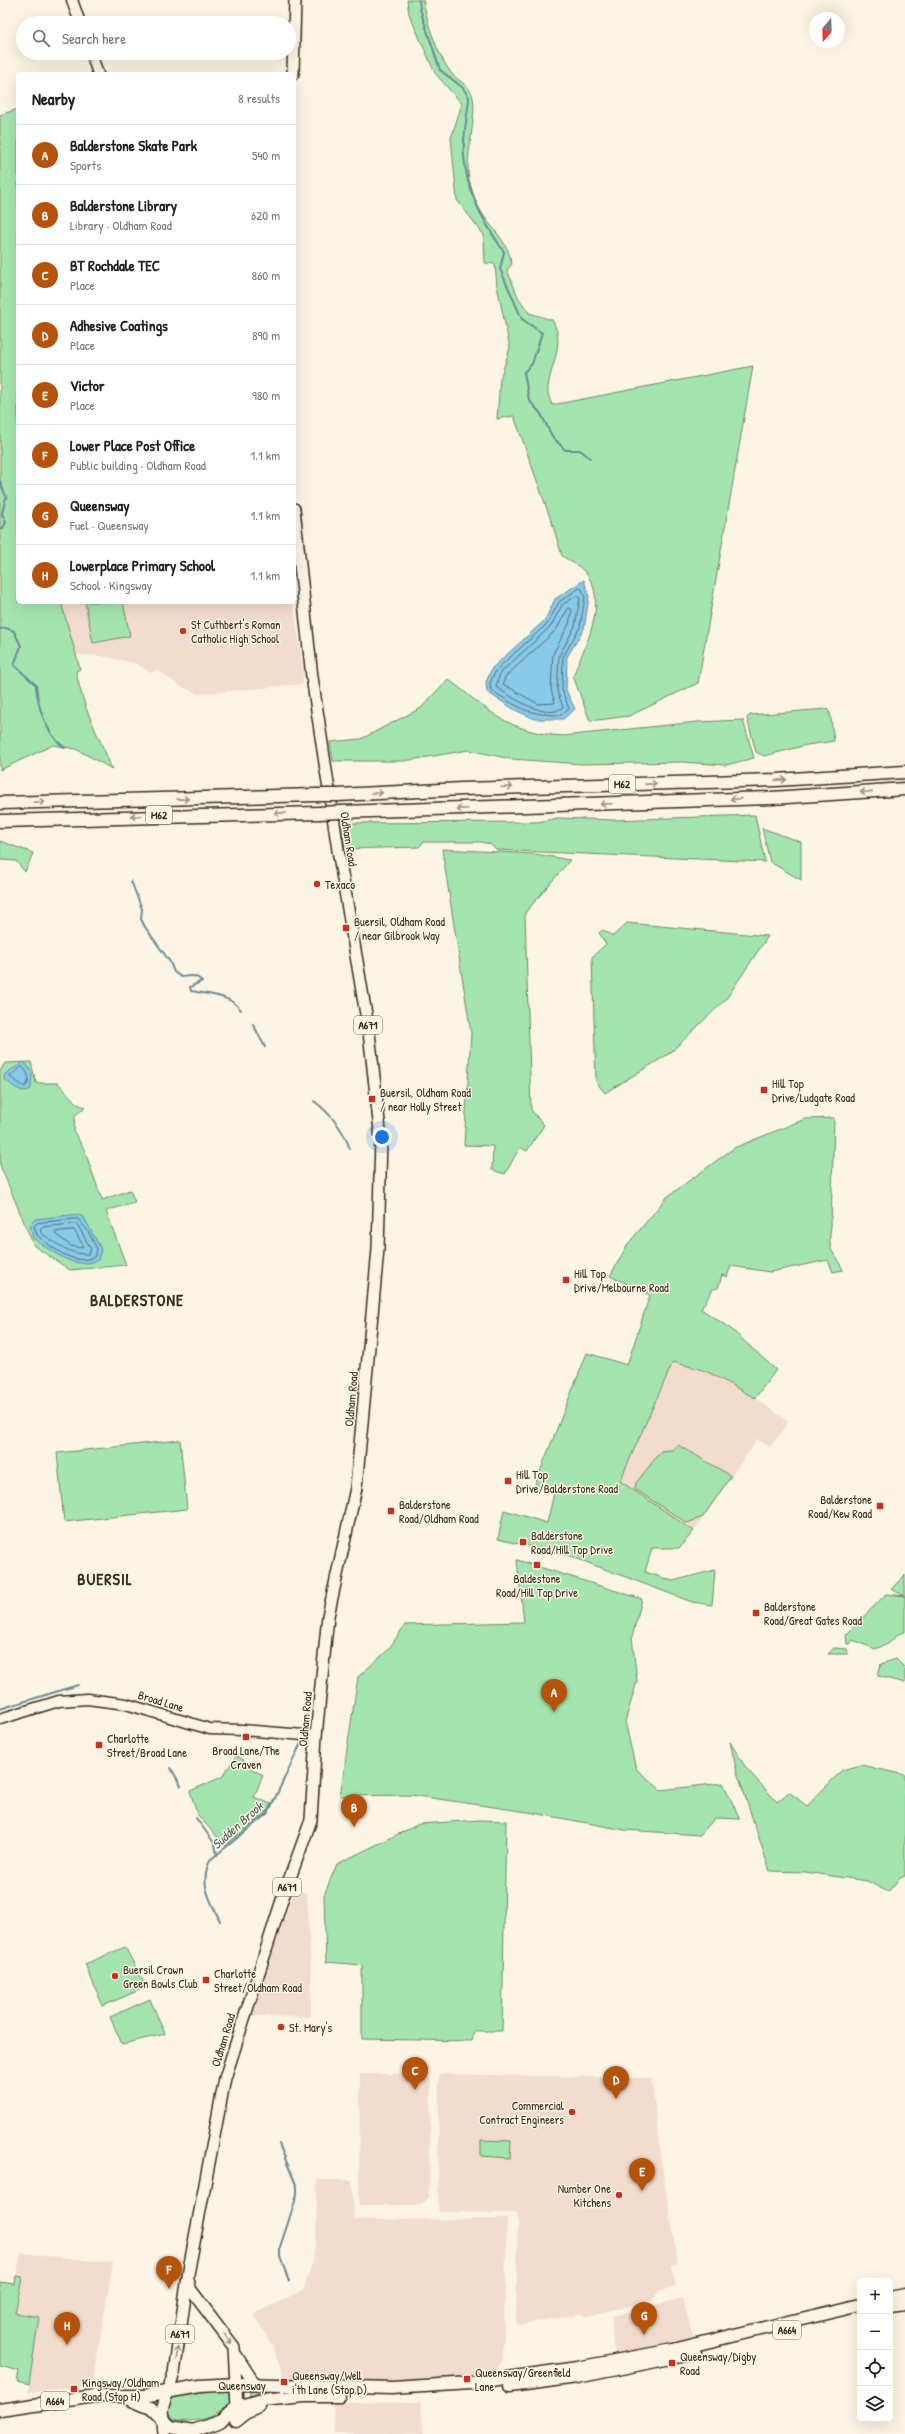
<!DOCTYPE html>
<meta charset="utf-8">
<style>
body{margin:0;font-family:"Patrick Hand",sans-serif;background:#f2f2f2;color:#222}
.controls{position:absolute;right:12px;bottom:12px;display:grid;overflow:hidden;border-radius:6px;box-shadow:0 4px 16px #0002}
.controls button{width:36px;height:36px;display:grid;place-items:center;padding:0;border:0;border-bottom:1px solid #e0e0e0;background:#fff;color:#222;font:20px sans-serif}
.compass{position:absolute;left:809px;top:12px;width:36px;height:36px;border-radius:50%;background:#fff;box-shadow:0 4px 16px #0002;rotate:199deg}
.you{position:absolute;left:382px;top:1137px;width:14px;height:14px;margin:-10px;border:3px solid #fff;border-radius:50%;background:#1a73e8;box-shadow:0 0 0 6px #1a73e833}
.badge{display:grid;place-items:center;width:26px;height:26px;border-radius:50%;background:#b45309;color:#fff;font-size:13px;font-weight:700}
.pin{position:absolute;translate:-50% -33px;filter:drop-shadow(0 1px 2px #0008)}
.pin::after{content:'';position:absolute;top:21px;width:14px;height:12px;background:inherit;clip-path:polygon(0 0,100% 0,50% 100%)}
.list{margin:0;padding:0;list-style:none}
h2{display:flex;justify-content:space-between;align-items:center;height:52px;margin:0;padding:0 16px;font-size:17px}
h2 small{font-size:13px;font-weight:400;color:#767676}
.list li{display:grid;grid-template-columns:26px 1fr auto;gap:12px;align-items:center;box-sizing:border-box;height:60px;padding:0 16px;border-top:1px solid #e0e0e0}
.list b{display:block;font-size:15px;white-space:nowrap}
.list p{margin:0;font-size:13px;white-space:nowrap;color:#767676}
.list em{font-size:13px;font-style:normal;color:#767676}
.icon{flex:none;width:22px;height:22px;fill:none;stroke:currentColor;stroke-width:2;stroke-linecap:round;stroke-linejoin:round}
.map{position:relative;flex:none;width:905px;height:2434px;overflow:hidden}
.search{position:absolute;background:#fff;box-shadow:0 4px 16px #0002;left:16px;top:16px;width:280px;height:44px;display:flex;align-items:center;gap:10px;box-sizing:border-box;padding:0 14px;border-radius:22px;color:#767676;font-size:15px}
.panel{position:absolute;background:#fff;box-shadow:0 4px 16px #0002;left:16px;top:72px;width:280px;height:532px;border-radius:6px}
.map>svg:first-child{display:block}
</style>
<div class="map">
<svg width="905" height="2434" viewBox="0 0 905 2434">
<rect width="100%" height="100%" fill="#fcf5e5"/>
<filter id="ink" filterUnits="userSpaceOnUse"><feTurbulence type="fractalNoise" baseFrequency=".025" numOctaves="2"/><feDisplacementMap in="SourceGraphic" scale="8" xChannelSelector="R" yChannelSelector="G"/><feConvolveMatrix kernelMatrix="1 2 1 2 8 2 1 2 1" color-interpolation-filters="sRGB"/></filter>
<g filter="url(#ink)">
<!-- built -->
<g fill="#f2dccd">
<path d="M60,602h231l3,5 9,62v15l-104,10 -19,-8 -23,-16 -6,3 -16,-10 -35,-7 -24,-1z"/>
<path d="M673,1362l33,9 49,27 34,24 -19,25 -13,-8 -63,92 -74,-50z"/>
<path d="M295,1890l12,3 4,76v48l-59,-1 11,-37z"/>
<path d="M360,2074h66l5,6 -2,117 -8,8h-62z"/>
<path d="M439,2074l213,4 7,70 19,116 -6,2 4,21 -18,5 -6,8 -64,16 -8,-2 -64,11 2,-112 -80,-1z"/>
<path d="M317,2180h35l2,40 153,-1 -4,140 -9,14 -41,8h-168l-13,-35 -18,-32 49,-24 7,-19 6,-29z"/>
<path d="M21,2253l92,10 -21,123 -64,6 11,-75 -24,-4 7,-36 -6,-1z"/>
<path d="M683,2298l10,39 -80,18 -1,-39z"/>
<path d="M421,2402l3,32h-89l-2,-31z"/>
</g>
<!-- green -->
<g fill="#a4e5af" stroke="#708866">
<path d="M407,0h16c5,25 13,52 28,73 6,7 16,11 20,19 9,15 -7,65 -2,87 2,9 6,21 10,29 12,22 28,30 33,56l-5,6 11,27 11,16 23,7c14,22 -1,44 -4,67 -1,6 2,13 4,18l201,-39 -55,317 -69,33 -39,5 -17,-45c12,-30 37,-75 12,-104 -6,-7 -16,-11 -23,-16l-9,-30 -39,-110 -17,3 3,-40 10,-31 -13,-62 -2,-22 -10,-1 -1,-28 -27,-35 -6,-62 11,-34 -27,-31 -26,-59z"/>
<path d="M18,109v493h43l19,67 -4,2c7,39 22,62 36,98l-36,-20 -23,-4 -53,25v-655z"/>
<path d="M85,602h38l7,34 -37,7z"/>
<path d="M448,679c42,32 59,53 115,57l134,-14 46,-2 11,38 -28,7 -44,-3 -100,2 -71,-5 -42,-9 -65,11h-71l-3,-19 31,-3 60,-31z"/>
<path d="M827,709l3,4 4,28 -27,4 -43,11 -8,-4 -9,-34 3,-3z"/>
<path d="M755,815l10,47 -269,-12 -6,-6 -9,-2h-58l-4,5 -74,2 -3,-26 195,-1 21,-4 56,2z"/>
<path d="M762,828l39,14v38l-31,-18z"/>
<path d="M0,841l33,12 -8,19 -9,-11 -16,-1z"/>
<path d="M442,849l93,5 35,6 -45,53 6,197 13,15 -17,26 -7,-4 -15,27 -13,-4 1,-24 -29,-1 7,-112z"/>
<path d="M627,923l141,13 -42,63 -56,54 -65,40 -9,-11 -4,-125 14,-13 -7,-11 4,-3 10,6z"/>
<path d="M31,1062l5,21h22l19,21 9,3 -11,8 -1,17 10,17 18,51 28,-10 5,12 -29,9 20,54 -56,5 -36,-24 -34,-81v-94l5,-8z"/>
<path d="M834,1118l-3,108c-4,27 2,23 12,44l-10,2 -5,-12 -58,12 -39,-6 -4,11 -5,-2 -4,13 -5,1 -12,20 30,20 45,41 -21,28 -49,-27 -33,-9 -53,119 74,50 -15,17h-27l-7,24 28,9 42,-11 -3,35 -20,-3 -122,-46 -72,-17 6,-29 43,13 7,-30 -19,-9 52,-131 40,12 23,-70 -40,-19 18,-32 39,-47 67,-49 71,-29z"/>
<path d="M180,1440l7,69 -123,13 -7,-69z"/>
<path d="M678,1445l53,31 -28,41 -16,6 -52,-34 1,-6 25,-32 11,-1z"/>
<path d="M517,1560l125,39 -10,38 5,44 -12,41 11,47 25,21 62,-7 17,36 -25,-1 -15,17 -75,-5 -97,-18 -117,-17 -71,1 18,-119 30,-27 17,-25 119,-3z"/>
<path d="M905,1575v21l-14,-7z"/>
<path d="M886,1594l19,2v36l-5,1 -12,11 -13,5 -22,-9 -3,4h-3l-1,-9z"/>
<path d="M834,1648l13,1 1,5h-20z"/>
<path d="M896,1659l9,9v15l-27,-7 3,-12z"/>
<path d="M730,1742l16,26 31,34 12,-10 18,14 35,-36 19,-5 44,10v101l-5,2 -12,14 -21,-11 -62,-9 -35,-1 -33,-99z"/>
<path d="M236,1756l8,4 -1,4 20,11 -9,22 17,7 -4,8 -42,34 -28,-32 -7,-23 32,-14z"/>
<path d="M480,1820l26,1 -4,210h-28l-2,10 -110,-2v-74l-36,-3 -2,-67 13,-31 82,-40z"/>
<path d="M125,1947l21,40 -43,19 -18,-42z"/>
<path d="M150,1999l15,35 -43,10 -12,-27z"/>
<path d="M481,2140l30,1 -1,17 -29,-2z"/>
<path d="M16,2276l6,1 -7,36 24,4 -10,67 -12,-3 2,-10 -19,-5v-84l15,2z"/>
<path d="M232,2389l-1,14c-17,15 -35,21 -57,16l-7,-8 5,-17z"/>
<path d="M287,2390l1,2 -38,5v-6z"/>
</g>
<!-- water -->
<g fill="#87cae9" stroke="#698a98">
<path d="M584,580l5,17 -5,32 -17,28 -1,33 9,19 -12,10h-28l-20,-9 -28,-18 -1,-10 6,-14 53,-48 10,-21z"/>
<path d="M24,1062l2,2 6,9 -1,16c-10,6 -19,-4 -27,-10l1,-5z"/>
<path d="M79,1214l5,4 17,31 -3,11c-25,11 -45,-9 -65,-22l-3,-13 5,-6z"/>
</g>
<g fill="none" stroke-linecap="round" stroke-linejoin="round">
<!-- shore -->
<g stroke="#596a6f" stroke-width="1">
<path d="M580,588l2,1 3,8 -5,30 -17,30 -1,33 7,19 -8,6c-34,0 -42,-7 -70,-25l-1,-7 6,-13 52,-47 11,-21z"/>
<path d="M577,596l3,2 -5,28 -16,30 -2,35 6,16c-16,15 -53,-11 -67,-20l4,-14 51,-47 11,-21z"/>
<path d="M569,608l3,2 -3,14 -16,30 -2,36 4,13 -17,1 -35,-20 2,-7 51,-47z"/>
<path d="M22,1067c7,4 9,15 3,20l-15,-10z"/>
<path d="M78,1219l10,12 9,18 -2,7c-19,12 -44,-9 -58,-21l-3,-9 3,-3z"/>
<path d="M77,1224l14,25 -2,5c-19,1 -32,-10 -48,-21l-1,-4 2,-2z"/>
<path d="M74,1230l9,15 -1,3 -11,-2 -16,-12 1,-2z"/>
</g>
<!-- stream -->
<g stroke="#698a98" stroke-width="2">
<path d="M419,0l1,9 20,61 22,17 7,10c-1,19 -7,40 -5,59 2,36 20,66 40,96l-4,17 22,50 20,14 -10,31 -8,8 5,28 12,14 11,22 13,14h15l10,8"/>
<path d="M0,481l6,16 -4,17 4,8 -3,6h-3"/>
<path d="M0,629l6,-1 8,3 7,15 -7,19 22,20c2,23 10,49 29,63"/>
<path d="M131,881l11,28 -1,10 4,8 25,35 4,10 7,5c9,-1 14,-3 21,4l-12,6 1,4c16,3 40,4 50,19"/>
<path d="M253,1024l12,23"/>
<path d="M314,1101c15,11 30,29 36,48"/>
<path d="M0,1709l78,-24"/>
<path d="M171,1768l10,18"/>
<path d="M196,1818l19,26 2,11"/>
<path d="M220,1921c-10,-22 -21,-36 -10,-61l58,-47 33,-70"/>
<path d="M279,2144l18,43v8l-17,52v10l9,24"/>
</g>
<!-- secondary casing -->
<g stroke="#3b2a1e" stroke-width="13">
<g id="secondary">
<path d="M72,0l8,23"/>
<path d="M91,53l7,21"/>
<path d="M0,1719l59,-18 28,-2 39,5 84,25 32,1 74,6"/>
</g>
</g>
<!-- primary casing -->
<g stroke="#3b2a1e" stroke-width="14">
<g id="primary">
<path d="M293,74l2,-74"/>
<path d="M188,2280l3,10 43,57 3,60"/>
<path d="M236,2355l16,25 6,5"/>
<path d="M164,2434l-2,-25 12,-36 15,-104 36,-191 58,-181 28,-77 5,-84 12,-120 28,-128 22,-239 3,-109 -12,-108 -31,-182 -26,-173 -18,-168"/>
</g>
</g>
<!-- highway casing -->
<g stroke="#3b2a1e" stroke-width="15">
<g id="highway">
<path d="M338,795l124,-6 314,-9 129,-8"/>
<path d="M0,803l316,-8"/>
<path d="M341,812l431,-14 133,-9"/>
<path d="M0,821l319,-8"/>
<path d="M890,2298l15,-3"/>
<path d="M890,2306l15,-2"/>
<path d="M510,2386l67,-9 118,-24"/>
<path d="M127,2398l24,10 20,19 22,4 28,-10 16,-14 24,-7 44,-4h35"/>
<path d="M0,2410l95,-14h48l57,-10 37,-2 155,4 79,-5 106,-15 96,-18 187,-45"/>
<path d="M236,2421l10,-8 13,-6"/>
</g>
</g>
<!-- secondary -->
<use href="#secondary" stroke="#fcf5e5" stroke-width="10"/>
<!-- primary -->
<use href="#primary" stroke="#fcf5e5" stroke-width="11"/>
<!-- highway -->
<use href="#highway" stroke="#fcf5e5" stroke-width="12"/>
<!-- highway-bridge casing -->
<g stroke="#3b2a1e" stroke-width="15" stroke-linecap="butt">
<g id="highway-bridge">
<path d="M316,795h22"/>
<path d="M319,813l22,-1"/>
</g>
</g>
<!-- highway-bridge -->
<use href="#highway-bridge" stroke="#fcf5e5" stroke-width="12"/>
</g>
<!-- one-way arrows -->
<defs><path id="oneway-shaft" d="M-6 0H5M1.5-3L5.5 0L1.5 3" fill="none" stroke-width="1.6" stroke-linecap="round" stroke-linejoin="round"/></defs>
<g stroke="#9c9082">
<use href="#oneway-shaft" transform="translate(781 780) rotate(-4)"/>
<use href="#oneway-shaft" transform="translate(651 784) rotate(-1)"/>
<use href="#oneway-shaft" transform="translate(507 787) rotate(-2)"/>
<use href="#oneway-shaft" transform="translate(866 792) rotate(177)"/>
<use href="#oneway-shaft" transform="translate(377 793) rotate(-3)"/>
<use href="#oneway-shaft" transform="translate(183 799) rotate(-1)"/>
<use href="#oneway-shaft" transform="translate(736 799) rotate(178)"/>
<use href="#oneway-shaft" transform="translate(39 802) rotate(-2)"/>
<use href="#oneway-shaft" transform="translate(606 804) rotate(178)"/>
<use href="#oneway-shaft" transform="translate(462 809) rotate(178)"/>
<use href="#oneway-shaft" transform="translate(280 813) rotate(179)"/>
<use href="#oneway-shaft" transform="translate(136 816) rotate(178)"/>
<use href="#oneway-shaft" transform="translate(228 2339) rotate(53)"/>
<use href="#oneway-shaft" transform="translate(177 2353) rotate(-82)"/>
</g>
</g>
<!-- markers -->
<g fill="#c8321e" stroke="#fcf5e5" stroke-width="1.5">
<circle cx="183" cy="631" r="4"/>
<circle cx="317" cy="884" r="4"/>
<rect x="342" y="924" width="8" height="8" rx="2"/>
<rect x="760" y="1086" width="8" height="8" rx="2"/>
<rect x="368" y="1095" width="8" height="8" rx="2"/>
<rect x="562" y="1276" width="8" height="8" rx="2"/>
<rect x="504" y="1477" width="8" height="8" rx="2"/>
<rect x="876" y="1502" width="8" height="8" rx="2"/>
<rect x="387" y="1507" width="8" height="8" rx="2"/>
<rect x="519" y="1538" width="8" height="8" rx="2"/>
<rect x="533" y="1561" width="8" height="8" rx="2"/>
<rect x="752" y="1609" width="8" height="8" rx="2"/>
<rect x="242" y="1733" width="8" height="8" rx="2"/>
<rect x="95" y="1741" width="8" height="8" rx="2"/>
<circle cx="115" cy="1976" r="4"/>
<rect x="202" y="1976" width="8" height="8" rx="2"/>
<circle cx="281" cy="2027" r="4"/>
<circle cx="572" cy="2112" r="4"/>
<circle cx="619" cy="2195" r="4"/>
<rect x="668" y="2359" width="8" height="8" rx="2"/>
<rect x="463" y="2375" width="8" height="8" rx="2"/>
<rect x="280" y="2378" width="8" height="8" rx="2"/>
<rect x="70" y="2385" width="8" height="8" rx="2"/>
</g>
<g text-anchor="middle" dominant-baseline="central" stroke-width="3" stroke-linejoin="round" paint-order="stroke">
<!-- shield labels -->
<g fill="#fcf5e5" stroke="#75675a" stroke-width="1">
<rect x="609" y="775" width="26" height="18" rx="3"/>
<rect x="146" y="806" width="26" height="18" rx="3"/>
<rect x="354" y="1016" width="28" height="18" rx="3"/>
<rect x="273" y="1878" width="28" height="18" rx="3"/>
<rect x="773" y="2321" width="28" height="18" rx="3"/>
<rect x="166" y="2325" width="28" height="18" rx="3"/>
<rect x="41" y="2392" width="28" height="18" rx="3"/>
</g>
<g font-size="11" font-weight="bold" fill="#3b2a1e">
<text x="622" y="784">M62</text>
<text x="159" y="815">M62</text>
<text x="368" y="1025">A671</text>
<text x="287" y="1887">A671</text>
<text x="787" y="2330">A664</text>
<text x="180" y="2334">A671</text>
<text x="55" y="2401">A664</text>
</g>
<!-- poi labels -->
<g font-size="12" fill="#3b2a1e" stroke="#fcf5e5" text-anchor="start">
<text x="191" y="624">St Cuthbert's Roman<tspan x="191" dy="14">Catholic High School</tspan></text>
<text x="325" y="884">Texaco</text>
<text x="354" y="921">Buersil, Oldham Road<tspan x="354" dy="14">/ near Gilbrook Way</tspan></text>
<text x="772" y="1083">Hill Top<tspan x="772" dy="14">Drive/Ludgate Road</tspan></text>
<text x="380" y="1092">Buersil, Oldham Road<tspan x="380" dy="14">/ near Holly Street</tspan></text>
<text x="574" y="1273">Hill Top<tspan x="574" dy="14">Drive/Melbourne Road</tspan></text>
<text x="516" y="1474">Hill Top<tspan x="516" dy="14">Drive/Balderstone Road</tspan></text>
<text x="872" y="1499" text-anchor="end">Balderstone<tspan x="872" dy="14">Road/Kew Road</tspan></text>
<text x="399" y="1504">Balderstone<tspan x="399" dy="14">Road/Oldham Road</tspan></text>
<text x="531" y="1535">Balderstone<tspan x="531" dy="14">Road/Hill Top Drive</tspan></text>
<text x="537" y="1578" text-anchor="middle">Baldestone<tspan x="537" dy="14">Road/Hill Top Drive</tspan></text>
<text x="764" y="1606">Balderstone<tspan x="764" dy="14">Road/Great Gates Road</tspan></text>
<text x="107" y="1738">Charlotte<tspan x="107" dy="14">Street/Broad Lane</tspan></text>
<text x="246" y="1750" text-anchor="middle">Broad Lane/The<tspan x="246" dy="14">Craven</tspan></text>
<text x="123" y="1969">Buersil Crown<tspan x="123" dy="14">Green Bowls Club</tspan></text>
<text x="214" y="1973">Charlotte<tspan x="214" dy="14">Street/Oldham Road</tspan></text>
<text x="289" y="2027">St. Mary's</text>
<text x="564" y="2105" text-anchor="end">Commercial<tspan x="564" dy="14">Contract Engineers</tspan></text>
<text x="611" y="2188" text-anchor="end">Number One<tspan x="611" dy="14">Kitchens</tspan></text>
<text x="680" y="2356">Queensway/Digby<tspan x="680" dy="14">Road</tspan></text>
<text x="475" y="2372">Queensway/Greenfield<tspan x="475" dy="14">Lane</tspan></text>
<text x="292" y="2375">Queensway/Well<tspan x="292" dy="14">i'th Lane (Stop D)</tspan></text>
<text x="82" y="2382">Kingsway/Oldham<tspan x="82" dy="14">Road (Stop H)</tspan></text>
</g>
<!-- street labels -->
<g font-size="12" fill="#3b2a1e" stroke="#fcf5e5">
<text transform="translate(349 839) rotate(81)">Oldham Road</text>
<text transform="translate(351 1399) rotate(-85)">Oldham Road</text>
<text transform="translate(161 1701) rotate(17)">Broad Lane</text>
<text transform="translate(305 1719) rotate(-85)">Oldham Road</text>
<text transform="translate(223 2040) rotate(-73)">Oldham Road</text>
<text x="242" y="2385">Queensway</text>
</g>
<!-- water labels -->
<g font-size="13" font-style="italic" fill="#525a5b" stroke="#fcf5e5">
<text transform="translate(237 1825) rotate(-42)">Sudden Brook</text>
</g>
<!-- district labels -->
<g font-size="16" font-weight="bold" letter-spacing="1" fill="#3b2a1e" stroke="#fcf5e5">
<text x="137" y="1300">BALDERSTONE</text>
<text x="105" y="1579">BUERSIL</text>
</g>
</g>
</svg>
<div class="controls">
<button>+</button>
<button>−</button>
<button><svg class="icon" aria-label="locate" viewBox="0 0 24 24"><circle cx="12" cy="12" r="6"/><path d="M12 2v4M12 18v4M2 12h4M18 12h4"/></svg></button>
<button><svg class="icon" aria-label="layers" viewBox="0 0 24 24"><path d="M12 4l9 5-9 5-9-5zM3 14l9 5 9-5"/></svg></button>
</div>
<svg class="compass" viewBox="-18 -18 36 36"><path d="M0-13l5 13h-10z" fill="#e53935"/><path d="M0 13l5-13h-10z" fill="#767676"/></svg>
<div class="you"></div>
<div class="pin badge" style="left:554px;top:1712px">A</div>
<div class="pin badge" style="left:354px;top:1827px">B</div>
<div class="pin badge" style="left:415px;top:2090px">C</div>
<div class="pin badge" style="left:616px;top:2099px">D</div>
<div class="pin badge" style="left:642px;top:2191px">E</div>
<div class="pin badge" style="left:169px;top:2289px">F</div>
<div class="pin badge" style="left:644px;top:2335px">G</div>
<div class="pin badge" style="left:67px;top:2345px">H</div>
<div class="search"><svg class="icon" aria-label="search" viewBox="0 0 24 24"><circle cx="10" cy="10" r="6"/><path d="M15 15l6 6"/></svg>Search here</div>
<section class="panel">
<h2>Nearby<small>8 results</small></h2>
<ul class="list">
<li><span class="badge">A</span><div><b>Balderstone Skate Park</b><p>Sports</p></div><em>540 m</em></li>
<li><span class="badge">B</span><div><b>Balderstone Library</b><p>Library · Oldham Road</p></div><em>620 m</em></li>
<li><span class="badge">C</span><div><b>BT Rochdale TEC</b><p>Place</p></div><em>860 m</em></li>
<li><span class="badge">D</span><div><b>Adhesive Coatings</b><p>Place</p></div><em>890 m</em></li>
<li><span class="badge">E</span><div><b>Victor</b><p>Place</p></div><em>980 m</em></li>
<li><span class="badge">F</span><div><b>Lower Place Post Office</b><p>Public building · Oldham Road</p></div><em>1.1 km</em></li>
<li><span class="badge">G</span><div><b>Queensway</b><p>Fuel · Queensway</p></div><em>1.1 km</em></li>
<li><span class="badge">H</span><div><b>Lowerplace Primary School</b><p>School · Kingsway</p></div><em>1.1 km</em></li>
</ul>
</section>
</div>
